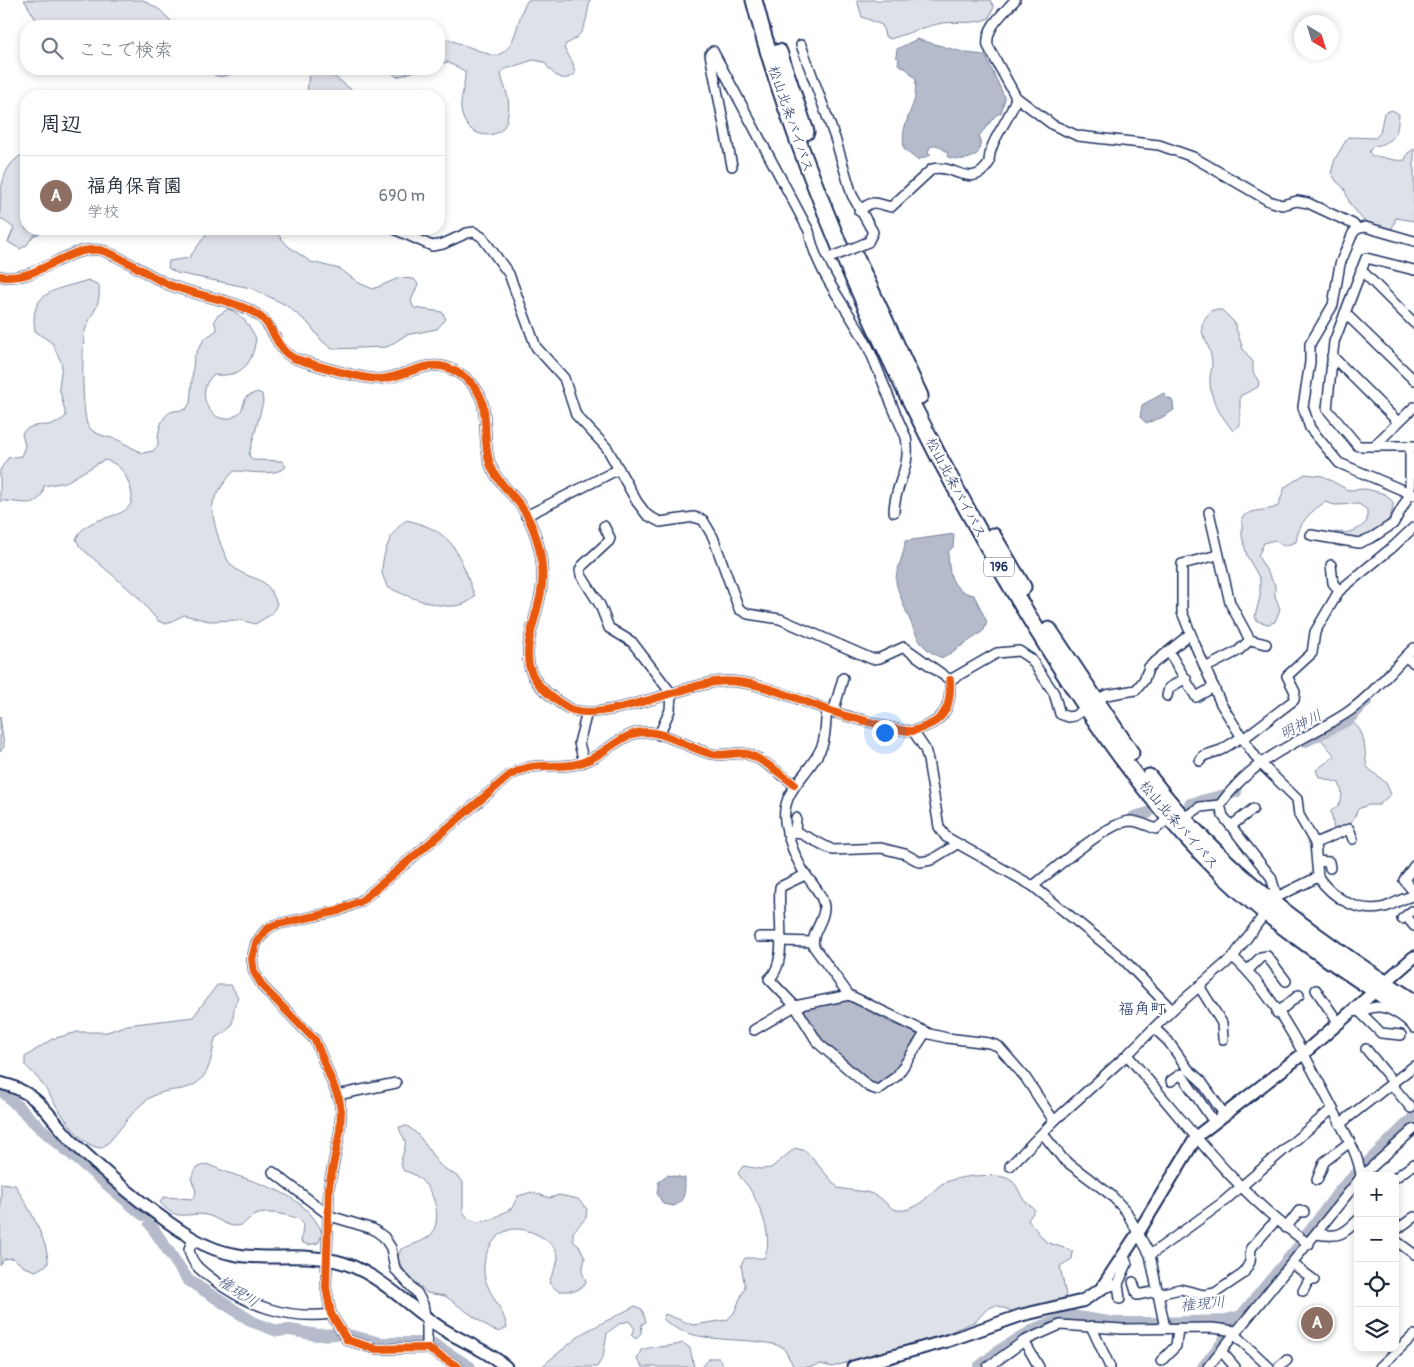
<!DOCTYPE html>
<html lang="ja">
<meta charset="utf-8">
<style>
body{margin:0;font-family:Pangolin,"Klee One",sans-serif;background:#f6f6f7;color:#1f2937}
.controls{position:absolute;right:15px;bottom:15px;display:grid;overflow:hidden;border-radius:10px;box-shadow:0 2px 8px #0003}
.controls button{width:45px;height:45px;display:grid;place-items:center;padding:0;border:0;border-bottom:1px solid #e0e1e3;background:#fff;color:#1f2937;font:25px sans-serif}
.compass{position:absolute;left:1294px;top:15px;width:45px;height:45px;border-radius:50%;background:#fff;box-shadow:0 2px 8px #0003;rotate:142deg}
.you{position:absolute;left:884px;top:732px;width:18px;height:18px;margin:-12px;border:4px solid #fff;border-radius:50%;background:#1a73e8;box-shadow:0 0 0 8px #1a73e833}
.badge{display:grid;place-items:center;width:32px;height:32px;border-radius:50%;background:#0f766e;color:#fff;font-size:16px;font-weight:700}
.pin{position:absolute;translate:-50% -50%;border:2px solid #fff;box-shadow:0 1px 5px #0006}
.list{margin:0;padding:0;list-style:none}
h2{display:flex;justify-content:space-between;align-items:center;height:65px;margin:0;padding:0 20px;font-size:21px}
h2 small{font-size:16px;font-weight:400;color:#747a83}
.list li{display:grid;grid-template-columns:32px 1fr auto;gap:15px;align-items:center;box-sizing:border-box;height:80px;padding:0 20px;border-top:1px solid #e0e1e3}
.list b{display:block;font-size:19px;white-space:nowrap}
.list p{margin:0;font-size:16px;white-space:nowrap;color:#747a83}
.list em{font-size:16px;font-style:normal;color:#747a83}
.icon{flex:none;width:28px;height:28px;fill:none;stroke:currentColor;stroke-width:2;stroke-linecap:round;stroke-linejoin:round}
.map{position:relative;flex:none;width:1414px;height:1367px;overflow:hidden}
.search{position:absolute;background:#fff;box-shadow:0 2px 8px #0003;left:20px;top:20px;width:425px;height:55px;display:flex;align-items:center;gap:12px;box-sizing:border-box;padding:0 18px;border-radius:20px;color:#747a83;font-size:19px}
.panel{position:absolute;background:#fff;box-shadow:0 2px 8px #0003;left:20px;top:90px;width:425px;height:145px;border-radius:20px}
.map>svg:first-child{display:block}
</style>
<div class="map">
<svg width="1414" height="1367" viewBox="0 0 1414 1367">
<rect width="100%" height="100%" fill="#fff"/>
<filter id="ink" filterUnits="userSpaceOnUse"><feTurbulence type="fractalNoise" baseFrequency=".02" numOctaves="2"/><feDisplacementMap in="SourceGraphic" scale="10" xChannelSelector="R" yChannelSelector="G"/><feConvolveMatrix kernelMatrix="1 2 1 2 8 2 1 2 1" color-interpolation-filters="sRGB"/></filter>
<g filter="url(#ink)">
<!-- green -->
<g fill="#dee1e7" stroke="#7c88a2">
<path d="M24,0h119l17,10 12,12 16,4h-148z"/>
<path d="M528,0h62c-4,20 -4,36 -24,44l-2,4 9,15 2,11c-13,11 -23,-1 -31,-12l-11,-2 -30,10 -2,4c4,19 11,23 6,45 -4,22 -35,20 -43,1 -8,-17 2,-32 1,-49l-18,-9 -8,2v-28l55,20c25,-5 21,-39 34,-56z"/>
<path d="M857,0h133l4,7 -5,11c-15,7 -30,3 -46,5 -18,3 -36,11 -53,16l-5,-3 -3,-11 -20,-8z"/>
<path d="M207,69h35c-13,6 -24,13 -35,0z"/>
<path d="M309,69h20l2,5 29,22h-53z"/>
<path d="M396,69h25l-24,8 -5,-4z"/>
<path d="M1392,110l7,4c-2,24 -4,27 -27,33l-3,5 3,4c12,0 21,6 33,4l3,-7 6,-4v72l-18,-3 -4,11 -28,-8 -14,-17 -6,-16 -7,-6 -6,-9 4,-14 13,-22 27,1 5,-5 4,-20z"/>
<path d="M26,153v76h23l-16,7 -6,9 -7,4 -12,-7 6,-14 -14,-10c0,-26 0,-54 26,-65z"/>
<path d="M210,229h63l15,17 23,16 29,7 19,14 14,6 26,-11 15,1 4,5 -7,17 3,7 28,4 4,7 -9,10 -31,6 -19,12 -55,2 -10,-8 -14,-18 -22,-18 -35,-17 -74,-15 -9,-5 1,-7 20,-3z"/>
<path d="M88,280l11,5c2,22 -6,25 -13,43 -5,10 -4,90 2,98 7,10 20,10 30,14 8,4 16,9 24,13l11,-2 5,-6c-1,-11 3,-32 16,-34 5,-1 7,0 12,-2l4,-6 4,-46 10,-18 13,-9 -3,-9 3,-5 11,-7c15,5 21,17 28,29 -4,29 -15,39 -43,37 -23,22 5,59 27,37 3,-3 4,-11 6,-15l11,-5 5,2 1,8 -14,53 3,5 30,1 4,6c-12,10 -37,4 -52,4 -6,6 -19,24 -21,32 -3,13 10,54 19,63 21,18 33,5 45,38l-5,10 -17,10 -14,-4 -32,1 -25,-6 -18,9 -8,-3 -20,-24 -58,-50 -4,-8c14,-33 73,-11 51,-60 -4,-10 -12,-17 -23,-19l-38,22 -22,4c-3,26 -26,14 -44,15v-31l8,-12 13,-2 4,-10 -3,-13c14,-15 28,0 44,-17l-7,-29 3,-23 -10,-21 -17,-12c-7,-42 24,-41 53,-51z"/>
<path d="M1212,310h10l12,12 9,27 10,13v10l6,10 -1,5 -18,9v29l-7,6c-11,-15 -22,-28 -23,-48 -1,-10 4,-17 1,-27 -4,-20 -19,-26 1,-46z"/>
<path d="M1305,474l18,2 25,14 18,-1 19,5 8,8c2,26 -31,38 -52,45l-7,-2 -2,-8 3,-5c13,2 24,-1 32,-11v-11l-8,-6 -24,1 -10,-3c-16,11 -26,20 -29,40l-12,4 -10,-6 -10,3 -6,13 17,29v11l5,13 -5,13 -7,2 -11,-3 -2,-5 5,-19v-18l-13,-23 -5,-20v-19c12,-9 24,-5 36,-11l7,-19z"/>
<path d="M407,520c51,13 50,33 68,76 -18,23 -66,1 -88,-9 -1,-5 -5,-11 -5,-15 0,-18 9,-43 25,-52z"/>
<path d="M0,716l4,31 -4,5z"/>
<path d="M1350,722c17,5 14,31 17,45l19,16 5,11 -12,11h-11l-10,4 -6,13 -18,8 -3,-19c12,-7 13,-16 8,-28l-20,-6 -3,-7 19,-14 -15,-18z"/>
<path d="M217,985h14l7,12c-10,21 4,28 -23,41 -4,23 -6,46 -33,51 -13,2 -23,2 -34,10 -15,10 -26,29 -39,43l-7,6c-23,1 -47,-46 -59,-63 -5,-7 -12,-14 -18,-20v-8l27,-18 26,-7h29l20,-7 66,-8z"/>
<path d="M407,1126c14,8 21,24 31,37 7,8 18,10 25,19v30l6,7 8,3 15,-3 20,-11 6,-12 14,-4 18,6 9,-3 19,4 9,10 -1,9 -13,14v9l7,6 5,11 -3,14 4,9 -2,5 -9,5h-17l-9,-8c2,-9 9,-17 9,-26 -1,-15 -29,-29 -42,-28 -19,0 -32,22 -32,38 -2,21 20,40 23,61l-8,4 -8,-3 -46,-33 -18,-3 -21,-20 -9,-14 4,-10c9,-4 30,-9 33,-19 9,-23 -7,-55 -30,-59 -7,-9 0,-16 1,-25 2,-8 -5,-11 -6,-19z"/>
<path d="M795,1148l11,3 32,37c13,3 30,2 41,9 10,7 11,15 26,13 16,-3 23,-15 34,-24 11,-10 57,-14 70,-7 10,6 9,13 15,21 3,4 8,6 11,10l-7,10 18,22 27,9 -1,8 -12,7 6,29 -4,6 -48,11 -18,-7 -10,5 -10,11 -31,13 -113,33 -11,-3 -10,3h-17l-11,-20c-37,-13 -88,1 -120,-28l2,-5 28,11 34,-5 7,-7 11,-26 -4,-22 4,-7h19c10,-19 -3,-50 -13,-67 -3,-7 -10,-11 -13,-18l5,-7 18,3 10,-1z"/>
<path d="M207,1164c42,20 95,22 116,70l-5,9 -10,2 -7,-3 2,-16 -2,-6c-12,-5 -32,-10 -46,-5 -8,3 -9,11 -20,11 -8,0 -17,-7 -25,-10 -11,-4 -20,0 -31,-1 -7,-1 -15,-7 -19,-13l4,-5 30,2 2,-8 -5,-13 5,-10z"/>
<path d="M1,1183l14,2c11,17 35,60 33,79l-12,7 -12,-4 -11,-9 -9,1 -4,6z"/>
<path d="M635,1306l7,3 4,13 -4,2 -1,9 -5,6 -5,-4 4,-6 -6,-8 -10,3 -12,9 -4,24 -6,10h-56l42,-34z"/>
<path d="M683,1343l7,5 4,19h-51l-6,-7 4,-10c14,-5 28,-2 42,-7z"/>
<path d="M710,1358h9l5,9h-22z"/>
</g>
<!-- water -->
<g fill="#b5bbca" stroke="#77839f">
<path d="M917,39l49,14 19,2 20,43 -4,15 -5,2 -17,21c7,24 -16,26 -31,21l-1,-5 -10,-7 -7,2 -2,5 3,3 -14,5 -13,-11c-3,-19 3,-28 9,-45 3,-7 2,-16 3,-24l-8,-10 -10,-6 1,-6 -3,-1 1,-8z"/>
<path d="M1164,393l2,5h4l3,4 1,8 -13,8 -15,5 -6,-6 2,-12z"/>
<path d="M954,534l-1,13 -5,5c1,20 2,39 26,43l13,27 -3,8 -6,5 -35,23c-8,-2 -17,-9 -22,-15 -4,-4 -25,-55 -25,-61 -1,-12 9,-27 9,-41z"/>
<path d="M849,1000l44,24 21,7 4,7 -26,37 -13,10c-13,-1 -49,-34 -58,-45 -7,-9 -13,-19 -19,-29l2,-3z"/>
<path d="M667,1175l18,3c0,12 1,22 -11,28l-11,-2 -6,-11 2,-12z"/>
</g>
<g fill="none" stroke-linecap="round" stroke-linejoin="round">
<!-- river -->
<g stroke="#b5bbca" stroke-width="12">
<path d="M1306,741l42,-21 19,-20"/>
<path d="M1190,804l46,-12"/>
<path d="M1134,817l14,-4"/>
<path d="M0,1089l38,37 105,89"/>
<path d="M150,1224l38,56 65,42 24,9 13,-1 27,5 22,-1"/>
<path d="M348,1335l33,8h51l38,24"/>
<path d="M979,1367l21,-17 37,-22 34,-12 44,7h38l69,-2 19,-5 58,-70 41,-56 74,-73"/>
<path d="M1203,1367l20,-25 11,-23"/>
</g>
<!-- street casing -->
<g stroke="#1b2f5e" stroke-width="12">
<g id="street">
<path d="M1015,0c-11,13 -30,27 -27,46l28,51 37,28 25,11 81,9 34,12 76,44 13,4 15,-4 11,2 45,21 4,5"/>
<path d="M801,45l34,93 17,57 21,37 -5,10"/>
<path d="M732,166l-22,-112 3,-3 96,180c8,45 41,78 60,118 13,29 23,59 37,88 6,34 -12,46 -12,75"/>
<path d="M859,211c15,-12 15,-8 32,-4l41,-38c21,-6 40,22 57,-6 0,-25 22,-42 27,-66"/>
<path d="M394,229l38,17 11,-2 24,-11 7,-1 8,5 27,37 27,73 28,31 12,37 31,33 30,54 10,13 13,7 34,-5 9,3 10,17 26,72 9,5 32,5 92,40 8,-1 24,-11 46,33"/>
<path d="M1414,241l-49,-14 -8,2 -4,4 -13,31 -7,41 -23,39v18l-7,45 7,21 29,35 75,32"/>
<path d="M1361,270l53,53"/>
<path d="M1414,270l-48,-12 -32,84 -7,67 31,37h56"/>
<path d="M0,276c36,8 64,-30 100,-26 16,3 48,25 65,33 28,13 69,16 93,32 18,12 17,36 38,44 19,6 63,20 83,20 27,-1 49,-23 76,-8 44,24 23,57 35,93 6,17 21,28 31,42 12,17 20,42 21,62 4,33 -19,67 -13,97 4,19 24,34 39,43 29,16 112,-21 147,-26 44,-6 96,26 139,36 15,3 45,14 58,13 1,0 11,-3 12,-4 23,-8 27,-24 26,-47"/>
<path d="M1345,313l69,67"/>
<path d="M1332,356l66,66"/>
<path d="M1374,446l40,-39"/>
<path d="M1209,512l21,91 20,37"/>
<path d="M526,516l93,-47"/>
<path d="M604,526l6,12 -1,3 -27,25 -2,4 1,5 19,30 9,23 23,14 39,51 -1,17 -11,25"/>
<path d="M1311,535l48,8 14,-6 20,-13 17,-30v-48"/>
<path d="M1331,565l2,18 6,8"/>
<path d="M1169,652l27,45 18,-10"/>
<path d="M1405,657l9,6"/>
<path d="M1205,668l33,-17 12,-11 16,4"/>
<path d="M950,680l47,-27 22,-2 12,8 23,34 6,21 8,3 6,-1 32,-21 30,-5 8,-10 5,-13 41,-33"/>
<path d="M1167,696l2,-8 17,-10"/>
<path d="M827,712c-2,11 -1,24 -5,34 -12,30 -47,46 -35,85 3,12 8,25 14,36 6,12 22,26 23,40 1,14 -14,26 -10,40l35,48 81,39 17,4 42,5 9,3 27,31 29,44"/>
<path d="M833,713l10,-35"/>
<path d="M913,731l12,18 3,11 11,67 7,10 87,49 89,72 50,52"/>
<path d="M1243,739l51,-39 1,-8 -8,-16 25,-23 3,-21 24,-41 55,-45 20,-19"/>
<path d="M1200,761l3,-5 18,-6 21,-13"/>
<path d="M584,762l-5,-19 8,-31"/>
<path d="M1184,818l16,-11 20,-2"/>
<path d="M1231,826l22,-17"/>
<path d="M795,832l1,-14"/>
<path d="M787,833l10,-1 36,18 48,-2 24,6 15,8 11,-2 26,-16"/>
<path d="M1315,843l34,-14 4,10"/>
<path d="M1317,861l12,1 1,6"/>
<path d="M1414,866l-10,14 10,12"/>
<path d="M805,875l-25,12c-3,24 9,76 -11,92l26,27 23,37 51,44 9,3 19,-14 29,-44"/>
<path d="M1318,877c15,21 40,37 67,30 10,-3 18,-10 29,-11"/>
<path d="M1033,886c19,-15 75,-64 97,-65 9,0 18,5 26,8l13,-11"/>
<path d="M1277,897l-6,-20 -48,-61 -3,-11c34,-49 78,-61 125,-91 26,-17 47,-45 69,-66"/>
<path d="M1406,916l8,10"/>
<path d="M1402,919l10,-8"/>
<path d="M759,937h20"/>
<path d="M780,941l33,1"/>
<path d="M1233,957c42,37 76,106 102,156 10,21 23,39 26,63"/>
<path d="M1248,970l13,-13 6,-1 19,25"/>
<path d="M1199,986l23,37 1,16"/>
<path d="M1316,990l22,32"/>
<path d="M1351,1011c10,3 18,-5 28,-4 11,0 29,12 35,21"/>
<path d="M1360,1012l21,21 20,2"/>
<path d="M1277,1013l22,-18"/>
<path d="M1154,1028l14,13 20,28 13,12 23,33"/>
<path d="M754,1030l41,-24 54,-11"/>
<path d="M1366,1049l27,33"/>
<path d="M1127,1055c56,65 110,140 182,189"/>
<path d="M1171,1081l10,-7 33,48"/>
<path d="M1391,1084l20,24"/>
<path d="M337,1095l59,-12"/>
<path d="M1340,1124l74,-58"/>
<path d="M1043,1134l20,25 48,36 15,16 24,44 15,73"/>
<path d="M1010,1166l44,-45 73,-66 45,-45 61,-53 44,-60 41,-20 -3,-34 -16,-28 -2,-16 -37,-36 -17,-24 -22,-35 -25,-57 -14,-35v-48l36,-9"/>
<path d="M273,1172l57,44 43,13 11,8 7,11 4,21 22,24 6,11 4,23v21"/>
<path d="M1362,1176l52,-47"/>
<path d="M1395,1178l19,-14"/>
<path d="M1317,1180l7,-18 26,-20"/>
<path d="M1286,1228l13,-17 5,1"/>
<path d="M1395,1231l19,-14"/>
<path d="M1316,1234c22,3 26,2 42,-14"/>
<path d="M193,1239l-4,10c2,14 11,21 22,29 34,27 77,42 120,36"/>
<path d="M1395,1240l19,14"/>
<path d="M1150,1255l72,-52 110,-94"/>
<path d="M1293,1264l21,16"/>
<path d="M1133,1282l4,13 21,-4"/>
<path d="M1118,1284l2,15"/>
<path d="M1101,1289l17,-5 9,-20 -3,-8"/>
<path d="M1303,1291l7,-13"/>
<path d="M1159,1294l21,-5 24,6 11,-2 28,-19 7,-12 1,-14 25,-28"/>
<path d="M1091,1326l19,41"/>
<path d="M1234,1334l35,33"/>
<path d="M1024,1341l15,26"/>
<path d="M1222,1352l13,15"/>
<path d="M1161,1361l15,-15 2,-18"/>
<path d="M458,1367l-31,-19 -51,1 -29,-9 -16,-26 -5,-27 3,-101 11,-55 1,-20 -2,-12 -24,-59 -52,-53 -9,-15 -2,-13 4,-16 10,-13 8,-5 64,-14 23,-10 149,-126c29,-15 35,-6 62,-10 26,-4 40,-24 61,-31 26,-9 54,15 79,20 13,3 26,-4 38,1 15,5 31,20 44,29"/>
<path d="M988,1367l36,-26 36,-16 62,4 90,-1 24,3"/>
<path d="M1208,1367l150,-186"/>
<path d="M1279,1367l8,-7"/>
<path d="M1380,1367l34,-32"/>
</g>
</g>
<!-- secondary casing -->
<g stroke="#1b2f5e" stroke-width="15">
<g id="secondary">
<path d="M0,1083c44,10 49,38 80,66 32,30 75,66 112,89 53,32 92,11 144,23 40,9 69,43 102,65 22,15 48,23 68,41"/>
<path d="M853,1367l94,-26 75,-26 60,-14 19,-12 37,-56 59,-97 107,-83 110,-96"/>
</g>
</g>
<!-- highway casing -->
<g stroke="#1b2f5e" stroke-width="19">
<g id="highway">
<path d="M754,0c23,91 57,178 93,264 50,116 108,229 173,338 59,98 121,194 204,274 57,55 124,96 190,140"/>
<path d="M779,52l27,80"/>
<path d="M856,258l64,138"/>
<path d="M993,536l30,51"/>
<path d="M1049,630l82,123"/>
<path d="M1149,777c71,94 167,162 265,225"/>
</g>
</g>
<!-- street -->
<use href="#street" stroke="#fff" stroke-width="9"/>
<!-- secondary -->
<use href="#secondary" stroke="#fff" stroke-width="11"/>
<!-- highway -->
<use href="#highway" stroke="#fff" stroke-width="15"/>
<!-- street-bridge casing -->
<g stroke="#1b2f5e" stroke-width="12" stroke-linecap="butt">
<path id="street-bridge" d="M832,257l36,-15"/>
</g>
<!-- street-bridge -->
<use href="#street-bridge" stroke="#fff" stroke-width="9"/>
<!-- cycleway casing -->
<g stroke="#fff" stroke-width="11">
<g id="cycleway">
<path d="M0,276c36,8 64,-30 100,-26 16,3 48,25 65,33 28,13 69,16 93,32 18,12 17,36 38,44 19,6 63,20 83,20 27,-1 49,-23 76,-8 44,24 23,57 35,93 6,17 21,28 31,42 12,17 20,42 21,62 4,33 -19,67 -13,97 4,19 24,34 39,43 29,16 112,-21 147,-26 44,-6 96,26 139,36 15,3 45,14 58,13 1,0 11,-3 12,-4 23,-8 27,-24 26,-47"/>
<path d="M458,1367l-31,-19 -51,1 -29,-9 -16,-26 -5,-27 3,-101 11,-55 1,-20 -2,-12 -24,-59 -52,-53 -9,-15 -2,-13 4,-16 10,-13 8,-5 64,-14 23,-10 149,-126c29,-15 35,-6 62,-10 26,-4 40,-24 61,-31 26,-9 54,15 79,20 13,3 26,-4 38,1 15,5 31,20 44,29"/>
</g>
</g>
<!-- cycleway -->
<use href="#cycleway" stroke="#e8590c" stroke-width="8"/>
</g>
</g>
<g text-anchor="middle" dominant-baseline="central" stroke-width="4" stroke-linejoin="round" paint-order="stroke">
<!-- shield labels -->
<rect fill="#fff" stroke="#5f6d8e" stroke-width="1" x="984" y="557.5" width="30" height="19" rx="4"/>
<g font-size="12" font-weight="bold" fill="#1b2f5e">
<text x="999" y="567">196</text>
</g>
<!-- street labels -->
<g font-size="14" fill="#1b2f5e" stroke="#fff">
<text transform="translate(791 119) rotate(71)">松山北条バイパス</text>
<text transform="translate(956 488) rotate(62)">松山北条バイパス</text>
<text transform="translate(1179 825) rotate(49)">松山北条バイパス</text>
</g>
<!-- water labels -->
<g font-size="15" font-style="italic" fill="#49597e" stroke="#fff">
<text transform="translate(1301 725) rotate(-27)">明神川</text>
<text transform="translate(238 1292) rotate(33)">権現川</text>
<text transform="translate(1203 1304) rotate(-5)">権現川</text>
</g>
<!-- quarter labels -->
<g font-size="16" fill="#1b2f5e" stroke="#fff">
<text x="1142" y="1009">福角町</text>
</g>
</g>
</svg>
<div class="controls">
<button>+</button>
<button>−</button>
<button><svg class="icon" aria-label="locate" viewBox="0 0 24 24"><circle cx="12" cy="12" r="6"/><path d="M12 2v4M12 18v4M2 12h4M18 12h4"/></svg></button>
<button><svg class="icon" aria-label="layers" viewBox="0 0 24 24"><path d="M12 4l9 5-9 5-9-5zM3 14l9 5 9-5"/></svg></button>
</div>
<svg class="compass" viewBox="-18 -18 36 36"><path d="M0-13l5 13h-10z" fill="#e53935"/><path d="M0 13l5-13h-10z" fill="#747a83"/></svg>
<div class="you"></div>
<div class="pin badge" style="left:1317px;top:1323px;background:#8d6e63">A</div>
<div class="search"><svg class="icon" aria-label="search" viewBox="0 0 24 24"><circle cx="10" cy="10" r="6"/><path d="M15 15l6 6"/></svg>ここで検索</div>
<section class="panel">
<h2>周辺<small></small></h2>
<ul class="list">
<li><span class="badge" style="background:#8d6e63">A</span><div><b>福角保育園</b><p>学校</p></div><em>690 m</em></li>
</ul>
</section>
</div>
